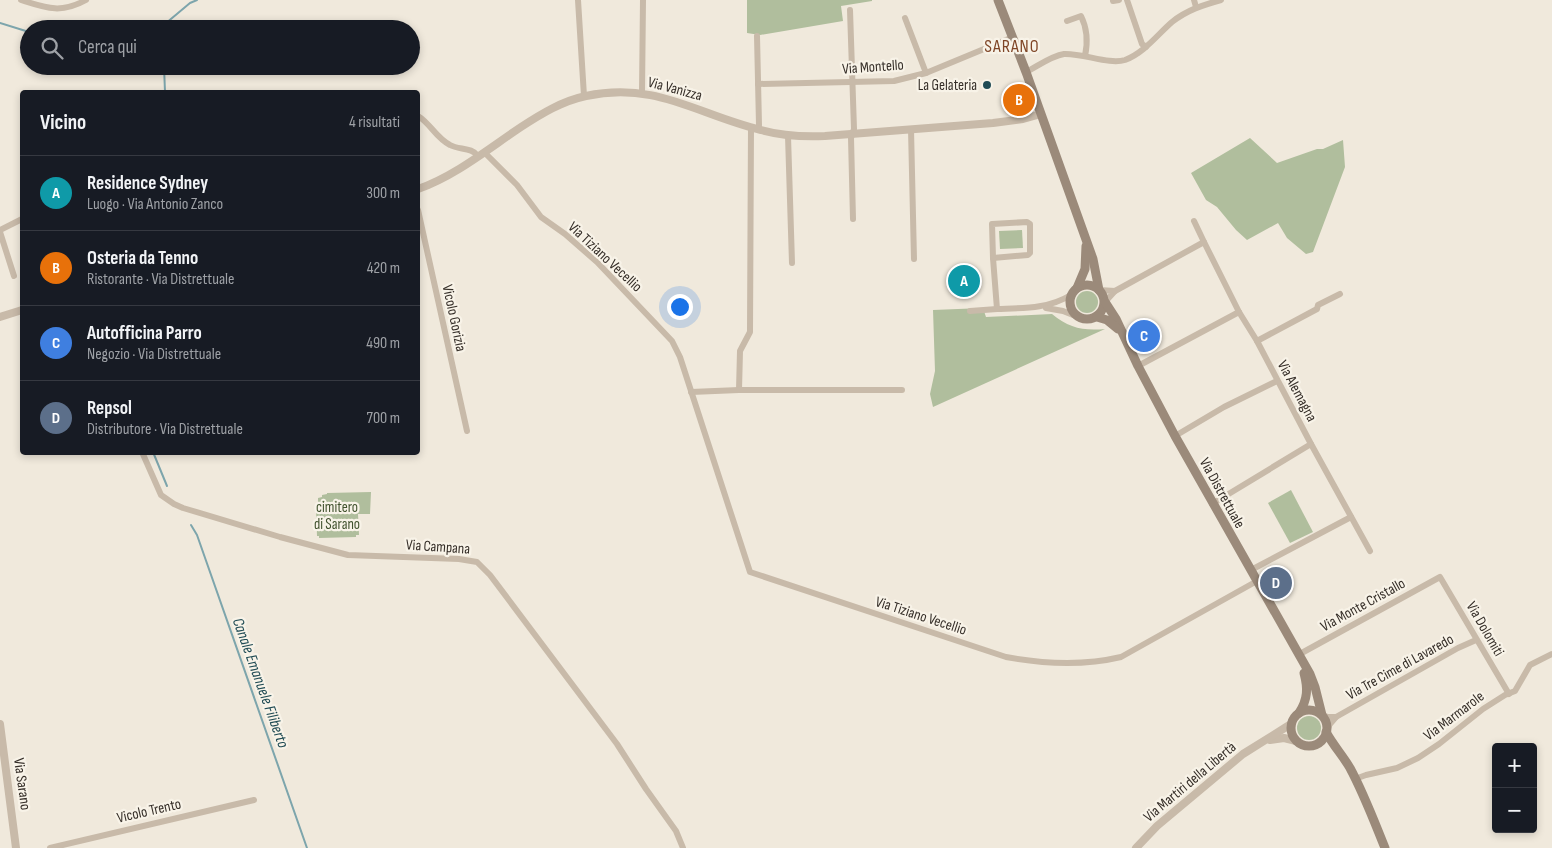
<!DOCTYPE html>
<html lang="it">
<meta charset="utf-8">
<style>
body{margin:0;font-family:"Sofia Sans Condensed",sans-serif;background:#20242c;color:#f1f3f6}
.controls{position:absolute;right:15px;bottom:15px;display:grid;overflow:hidden;border-radius:5px;box-shadow:0 2px 8px #0003}
.controls button{width:45px;height:45px;display:grid;place-items:center;padding:0;border:0;border-bottom:1px solid #363941;background:#171b24;color:#f1f3f6;font:25px sans-serif}
.you{position:absolute;left:679px;top:306px;width:18px;height:18px;margin:-12px;border:4px solid #fff;border-radius:50%;background:#1a73e8;box-shadow:0 0 0 8px #1a73e833}
.badge{display:grid;place-items:center;width:32px;height:32px;border-radius:50%;background:#93a7ad;color:#fff;font-size:16px;font-weight:700}
.pin{position:absolute;translate:-50% -50%;border:2px solid #fff;box-shadow:0 1px 5px #0006}
.list{margin:0;padding:0;list-style:none}
h2{display:flex;justify-content:space-between;align-items:center;height:65px;margin:0;padding:0 20px;font-size:21px}
h2 small{font-size:16px;font-weight:400;color:#9ea1a6}
.list li{display:grid;grid-template-columns:32px 1fr auto;gap:15px;align-items:center;box-sizing:border-box;height:75px;padding:0 20px;border-top:1px solid #363941}
.list b{display:block;font-size:19px;white-space:nowrap}
.list p{margin:0;font-size:16px;white-space:nowrap;color:#9ea1a6}
.list em{font-size:16px;font-style:normal;color:#9ea1a6}
.icon{flex:none;width:28px;height:28px;fill:none;stroke:currentColor;stroke-width:2;stroke-linecap:round;stroke-linejoin:round}
.map{position:relative;flex:none;width:1552px;height:848px;overflow:hidden}
.search{position:absolute;background:#171b24;box-shadow:0 2px 8px #0003;left:20px;top:20px;width:400px;height:55px;display:flex;align-items:center;gap:12px;box-sizing:border-box;padding:0 18px;border-radius:28px;color:#9ea1a6;font-size:19px}
.panel{position:absolute;background:#171b24;box-shadow:0 2px 8px #0003;left:20px;top:90px;width:400px;height:365px;border-radius:5px}
.map>svg:first-child{display:block}
</style>
<div class="map">
<svg width="1552" height="848" viewBox="0 0 1552 848">
<rect width="100%" height="100%" fill="#f0e9dc"/>
<!-- green -->
<g fill="#b0be9d">
<path d="M747,0h125v1l-31,5 2,15 -83,14 -13,-2z"/>
<path d="M1250,138l27,25 40,-14h6l20,-9 2,27 -32,85 -7,2 -19,-16 -9,-15 -31,17 -11,-10 -19,-23 -11,-7 -15,-27z"/>
<path d="M1022,230l1,18 -23,1 -1,-18z"/>
<circle cx="1087" cy="302" r="11"/>
<path d="M983,308l3,9 66,-3c17,14 31,17 53,15l-172,78 -3,-13 5,-23 -2,-61z"/>
<path d="M1291,490l22,42 -23,11 -22,-40z"/>
<path d="M371,492l-1,22h-12l1,21h-3v2l-37,1v-2h-2l-1,-26 2,-1v-11l4,-1v-2l5,-1v-1z"/>
<circle cx="1309" cy="728" r="12"/>
</g>
<g fill="none" stroke-linecap="round" stroke-linejoin="round">
<!-- stream -->
<g stroke="#7da5ac" stroke-width="2">
<path d="M0,23l29,9"/>
<path d="M159,29l31,-26 7,-3"/>
<path d="M164,66l1,26"/>
<path d="M153,452l14,34"/>
<path d="M191,525l6,10 110,313"/>
</g>
<!-- minor -->
<g stroke="#c8baa9" stroke-width="6">
<path d="M21,0c25,8 40,14 65,0"/>
<path d="M578,0l6,96"/>
<path d="M1127,0l15,44 4,3"/>
<path d="M1194,0l2,7"/>
<path d="M1113,1l6,-1"/>
<path d="M850,10l4,119 -3,9 2,81"/>
<path d="M905,18l21,55"/>
<path d="M1067,21l14,-5c6,12 7,26 4,40"/>
<path d="M757,36l2,89"/>
<path d="M1026,72c12,-6 25,-16 38,-18 19,-1 45,11 61,6 19,-7 32,-25 47,-38 15,-12 31,-17 49,-22"/>
<path d="M758,84l136,-3 32,-8 87,-36"/>
<path d="M642,93l1,-93"/>
<path d="M418,116c12,7 18,22 32,29 9,5 22,2 28,11"/>
<path d="M911,129l3,130"/>
<path d="M788,136l4,127"/>
<path d="M484,152l33,33 24,32 24,17 32,28 75,79 8,16 70,215 256,85c38,7 77,9 115,0l136,-76"/>
<path d="M418,210l49,221"/>
<path d="M1027,222l3,2v29l-2,2 -35,3 -1,-34z"/>
<path d="M0,230l22,-11"/>
<path d="M0,232l14,44"/>
<path d="M1204,242l35,70 18,29 54,103 59,107"/>
<path d="M993,258l4,51c26,-1 51,0 74,-14"/>
<path d="M1099,290l16,1 -10,11"/>
<path d="M1115,291l89,-49 -10,-21"/>
<path d="M1046,308l17,3 15,6"/>
<path d="M970,311l27,-2"/>
<path d="M1257,341l60,-32 1,-4 22,-11"/>
<path d="M1138,366l101,-54"/>
<path d="M739,390l1,-39 10,-19 1,-205"/>
<path d="M691,392l48,-2h163"/>
<path d="M1175,436l49,-29 53,-26"/>
<path d="M142,452l19,43 13,9 9,4 97,29 68,18 111,4 18,3 13,13 127,169 29,45 30,42 7,17"/>
<path d="M1212,504l99,-60"/>
<path d="M1251,570l100,-53"/>
<path d="M1298,655l142,-78 69,117"/>
<path d="M1322,715l6,2h8l-6,7 -4,8"/>
<path d="M1336,717l122,-69 18,-8"/>
<path d="M1355,779l11,-4 31,-7 21,-10 21,-14 44,-35 22,-14 10,-4 15,-26 22,-11"/>
<path d="M50,848l204,-48"/>
</g>
<!-- tertiary -->
<g stroke="#c8baa9" stroke-width="8">
<path d="M418,189c37,-13 70,-40 103,-62 20,-13 41,-26 65,-31 70,-15 112,19 175,34 22,6 42,7 64,6l168,-13 30,-4 18,-5"/>
<path d="M0,317l22,-7"/>
<path d="M0,724l16,124"/>
<path d="M1270,740l14,-2 12,3"/>
<path d="M1136,848l21,-22 86,-72 48,-30"/>
</g>
<!-- secondary -->
<g stroke="#9b8a7a" stroke-width="9">
<path d="M998,0l28,72 67,187 6,31"/>
<circle cx="1087" cy="302" r="17"/>
<path d="M1077,288l8,-19 1,-23"/>
<path d="M1105,302l11,17 22,47 37,70 135,238 5,13 7,28"/>
<path d="M1097,317l10,3 11,9"/>
<circle cx="1309" cy="728" r="18"/>
<path d="M1299,713c9,-14 9,-25 5,-40"/>
<path d="M1326,732c7,13 17,24 24,36 14,26 24,53 35,80"/>
</g>
</g>
<!-- markers -->
<circle fill="#204b54" stroke="#f8f3e8" stroke-width="2" cx="987" cy="85" r="5"/>
<g text-anchor="middle" dominant-baseline="central" stroke-width="4.5" stroke-linejoin="round" paint-order="stroke">
<!-- street labels -->
<g font-size="15" fill="#352e28" stroke="#f8f3e8">
<text transform="translate(873 67) rotate(-4)">Via Montello</text>
<text transform="translate(675 89) rotate(15)">Via Vanizza</text>
<text transform="translate(605 257) rotate(43)">Via Tiziano Vecellio</text>
<text transform="translate(454 318) rotate(78)">Vicolo Gorizia</text>
<text transform="translate(1297 391) rotate(62)">Via Alemagna</text>
<text transform="translate(1222 493) rotate(61)">Via Distrettuale</text>
<text transform="translate(438 547) rotate(4)">Via Campana</text>
<text transform="translate(1363 605) rotate(-29)">Via Monte Cristallo</text>
<text transform="translate(921 616) rotate(18)">Via Tiziano Vecellio</text>
<text transform="translate(1485 629) rotate(60)">Via Dolomiti</text>
<text transform="translate(1400 667) rotate(-29)">Via Tre Cime di Lavaredo</text>
<text transform="translate(1454 716) rotate(-37)">Via Marmarole</text>
<text transform="translate(1190 782) rotate(-40)">Via Martiri della Libertà</text>
<text transform="translate(22 784) rotate(82)">Via Sarano</text>
<text transform="translate(149 811) rotate(-13)">Vicolo Trento</text>
</g>
<!-- poi labels -->
<g font-size="15" fill="#352e28" stroke="#f8f3e8" text-anchor="end">
<text x="977" y="85">La Gelateria</text>
</g>
<!-- park labels -->
<g font-size="15" fill="#41522e" stroke="#f8f3e8">
<text x="337" y="507">cimitero<tspan x="337" dy="17">di Sarano</tspan></text>
</g>
<!-- water labels -->
<g font-size="16" font-style="italic" fill="#204b54" stroke="#f8f3e8">
<text transform="translate(260 683) rotate(70)">Canale Emanuele Filiberto</text>
</g>
<!-- quarter labels -->
<g font-size="18" letter-spacing="1" fill="#7f4526" stroke="#f8f3e8">
<text x="1012" y="46">SARANO</text>
</g>
</g>
</svg>
<div class="controls">
<button>+</button>
<button>−</button>
</div>
<div class="you"></div>
<div class="pin badge" style="left:964px;top:281px;background:#0f9aa8">A</div>
<div class="pin badge" style="left:1019px;top:100px;background:#e8710a">B</div>
<div class="pin badge" style="left:1144px;top:336px;background:#3f7fe0">C</div>
<div class="pin badge" style="left:1276px;top:583px;background:#5c6f8a">D</div>
<div class="search"><svg class="icon" aria-label="search" viewBox="0 0 24 24"><circle cx="10" cy="10" r="6"/><path d="M15 15l6 6"/></svg>Cerca qui</div>
<section class="panel">
<h2>Vicino<small>4 risultati</small></h2>
<ul class="list">
<li><span class="badge" style="background:#0f9aa8">A</span><div><b>Residence Sydney</b><p>Luogo · Via Antonio Zanco</p></div><em>300 m</em></li>
<li><span class="badge" style="background:#e8710a">B</span><div><b>Osteria da Tenno</b><p>Ristorante · Via Distrettuale</p></div><em>420 m</em></li>
<li><span class="badge" style="background:#3f7fe0">C</span><div><b>Autofficina Parro</b><p>Negozio · Via Distrettuale</p></div><em>490 m</em></li>
<li><span class="badge" style="background:#5c6f8a">D</span><div><b>Repsol</b><p>Distributore · Via Distrettuale</p></div><em>700 m</em></li>
</ul>
</section>
</div>
